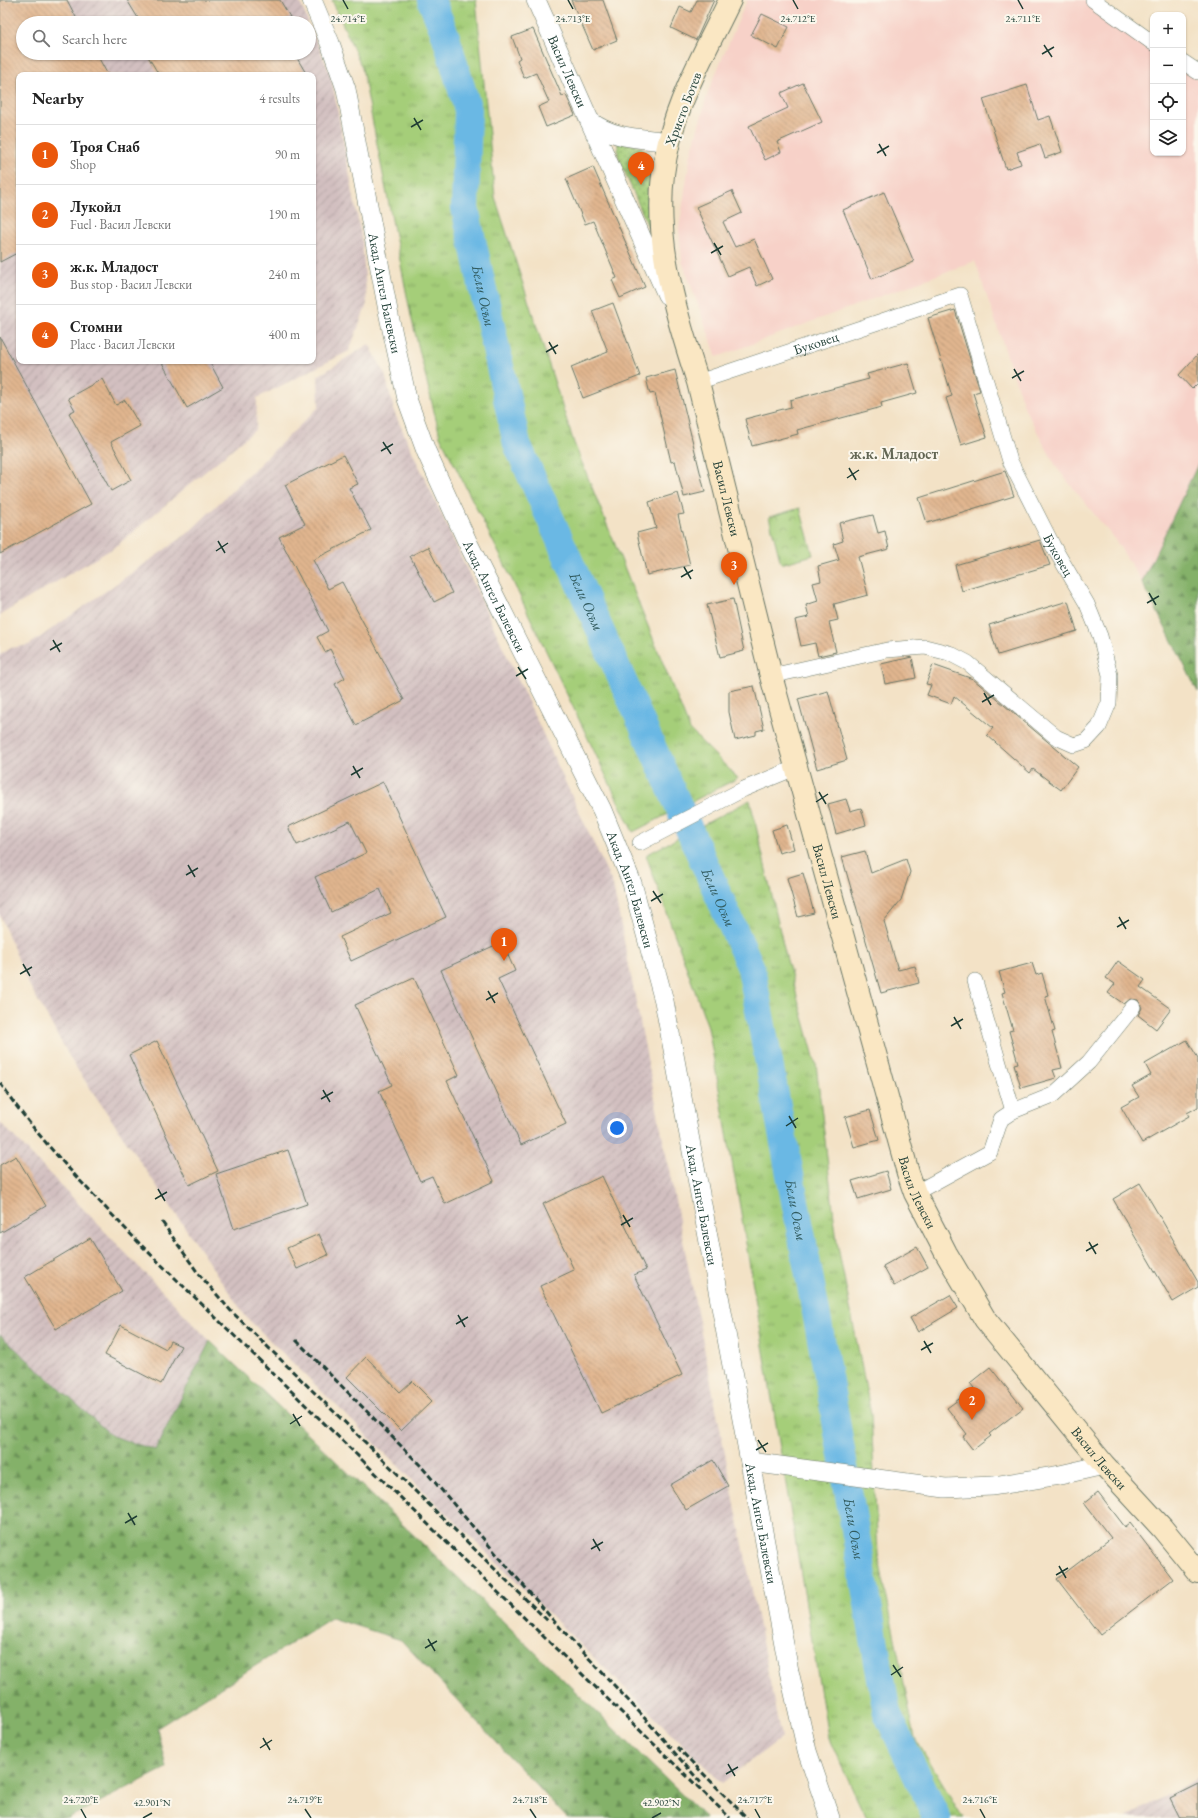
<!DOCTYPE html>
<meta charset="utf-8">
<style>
body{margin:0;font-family:"EB Garamond",serif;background:#f6f6f6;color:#222}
.controls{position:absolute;right:12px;top:12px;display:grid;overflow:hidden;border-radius:8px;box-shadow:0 1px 3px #0004}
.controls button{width:36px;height:36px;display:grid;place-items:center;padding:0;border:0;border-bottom:1px solid #e0e0e0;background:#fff;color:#222;font:20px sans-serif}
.you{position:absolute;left:617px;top:1128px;width:14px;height:14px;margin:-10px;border:3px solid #fff;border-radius:50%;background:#1a73e8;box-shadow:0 0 0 6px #1a73e833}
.badge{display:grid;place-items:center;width:26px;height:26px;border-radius:50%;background:#ea580c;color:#fff;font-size:13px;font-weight:700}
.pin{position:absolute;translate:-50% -33px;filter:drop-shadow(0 1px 2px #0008)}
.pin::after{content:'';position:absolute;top:21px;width:14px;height:12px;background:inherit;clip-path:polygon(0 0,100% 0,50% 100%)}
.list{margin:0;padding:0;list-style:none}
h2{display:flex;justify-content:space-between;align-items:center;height:52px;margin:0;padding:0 16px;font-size:17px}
h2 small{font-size:13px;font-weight:400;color:#767676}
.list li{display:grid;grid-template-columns:26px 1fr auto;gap:12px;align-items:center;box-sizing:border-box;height:60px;padding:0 16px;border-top:1px solid #e0e0e0}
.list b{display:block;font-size:15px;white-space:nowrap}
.list p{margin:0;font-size:13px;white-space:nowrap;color:#767676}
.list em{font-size:13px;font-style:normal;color:#767676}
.icon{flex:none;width:22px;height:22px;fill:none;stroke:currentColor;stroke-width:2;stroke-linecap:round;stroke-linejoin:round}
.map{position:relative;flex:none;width:1198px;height:1818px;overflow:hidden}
.search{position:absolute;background:#fff;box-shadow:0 1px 3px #0004;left:16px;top:16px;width:300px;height:44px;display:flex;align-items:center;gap:10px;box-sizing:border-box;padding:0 14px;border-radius:22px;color:#767676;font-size:15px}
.panel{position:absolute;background:#fff;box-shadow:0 1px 3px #0004;left:16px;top:72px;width:300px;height:292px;border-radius:8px}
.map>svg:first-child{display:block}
</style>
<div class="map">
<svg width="1198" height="1818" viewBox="0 0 1198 1818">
<defs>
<pattern id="industrial-furrows" width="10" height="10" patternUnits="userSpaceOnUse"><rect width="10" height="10" fill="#d2bfc0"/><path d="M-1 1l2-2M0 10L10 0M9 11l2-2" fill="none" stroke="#aa9c9d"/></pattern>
<pattern id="grass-tufts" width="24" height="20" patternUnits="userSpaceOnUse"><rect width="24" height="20" fill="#a5ce79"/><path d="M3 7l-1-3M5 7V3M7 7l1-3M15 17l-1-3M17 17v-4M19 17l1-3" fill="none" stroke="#86a864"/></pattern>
<pattern id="forest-firs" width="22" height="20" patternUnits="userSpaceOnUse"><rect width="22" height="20" fill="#84b169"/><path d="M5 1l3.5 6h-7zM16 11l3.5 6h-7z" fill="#6b9157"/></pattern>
<pattern id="park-crowns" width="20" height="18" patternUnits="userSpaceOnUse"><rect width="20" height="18" fill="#a5ce79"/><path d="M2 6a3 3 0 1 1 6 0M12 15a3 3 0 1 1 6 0" fill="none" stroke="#86a864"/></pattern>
<pattern id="garden-dots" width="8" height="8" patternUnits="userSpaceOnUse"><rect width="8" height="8" fill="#a5ce79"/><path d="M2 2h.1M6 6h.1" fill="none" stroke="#86a864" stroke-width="1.8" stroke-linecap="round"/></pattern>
<pattern id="building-back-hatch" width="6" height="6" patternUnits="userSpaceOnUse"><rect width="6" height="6" fill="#e1b68f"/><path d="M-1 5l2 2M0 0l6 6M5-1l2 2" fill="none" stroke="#b69576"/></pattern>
</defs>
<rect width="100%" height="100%" fill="#fbf7ec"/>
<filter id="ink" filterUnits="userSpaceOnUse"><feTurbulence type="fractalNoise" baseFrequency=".025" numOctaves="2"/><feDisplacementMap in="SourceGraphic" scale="8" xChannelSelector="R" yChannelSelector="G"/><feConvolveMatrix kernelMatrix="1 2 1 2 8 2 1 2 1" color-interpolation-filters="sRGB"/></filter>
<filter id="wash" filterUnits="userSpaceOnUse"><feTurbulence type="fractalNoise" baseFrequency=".012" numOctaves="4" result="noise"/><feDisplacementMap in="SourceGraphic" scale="16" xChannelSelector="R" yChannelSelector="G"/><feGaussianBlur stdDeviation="0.9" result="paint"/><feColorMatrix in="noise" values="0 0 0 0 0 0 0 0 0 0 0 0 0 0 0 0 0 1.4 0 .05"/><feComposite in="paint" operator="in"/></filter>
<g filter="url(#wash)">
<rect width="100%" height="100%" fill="#f3e2c6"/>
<!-- built -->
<path fill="#f7d1c8" d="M747,0h341l65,47v106h30v-85l15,11v613l-56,-110 -26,-41 -59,-73 -32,-59 -50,-148 -258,96 -35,-96 -3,-32 11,-71 18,-66z"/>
<!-- industrial -->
<g fill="url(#industrial-furrows)" fill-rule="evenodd">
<path d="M0,0h299l32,76 31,165 5,63 -18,47 -92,47 -1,31 -141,118 -115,68zM23,23h286v30h-286zM19,75h294v286h-294z"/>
<path d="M369,344l16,30 10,40 218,471 168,853 -59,45 -476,-466 -173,-254 -46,-82 -27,-66v-260l11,-7 18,-3 158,-111 132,-127 -1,-31z"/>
<path d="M0,1122l210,219 -54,109 -44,-14 -112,-101z"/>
<path d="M1198,1778v40h-72z"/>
</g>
<!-- grass -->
<g fill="url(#grass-tufts)" stroke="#628656">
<path d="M332,0h144l19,197 79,246 116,287 48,48 -105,54 -130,-271 -63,-125 -29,-120 -49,-248z"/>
<path d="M750,800l35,153 31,111 21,178 34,172 7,140 37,184 48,80h-97l-38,-81 -89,-536 -31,-174 -62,-172z"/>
</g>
<!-- forest -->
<g fill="url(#forest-firs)" stroke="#52774e">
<path d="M1198,464v228l-56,-110z"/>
<path d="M0,1335l112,101 43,14 55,-109 235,224 261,253h-139l-166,-178 -70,-22 -174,110 9,40 -98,50h-68z"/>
</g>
<!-- park -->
<path fill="url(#park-crowns)" stroke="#628656" d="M800,508l13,47 -32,9 -12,-47z"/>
<!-- garden -->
<path fill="url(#garden-dots)" stroke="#628656" d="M618,142c14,3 27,2 33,17l1,69 -3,1 -31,-73z"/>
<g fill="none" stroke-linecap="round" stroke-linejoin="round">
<!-- river -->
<path stroke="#6ab8e4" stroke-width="28" id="s1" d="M431,0l14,34 23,76 -3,98 52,236 234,524 78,413 58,332 50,105"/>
</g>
<g id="blocks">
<!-- building -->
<g fill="url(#building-back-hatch)">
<path d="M0,0h67l12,23h-56v30h73l12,22h-89v177l-19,10z"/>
<path d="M127,0h153l10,17 -11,6h-138z"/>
<path d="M571,0h32l14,40 -24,10z"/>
<path d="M697,0h17l-18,40 -25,-12 9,-21 11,5z"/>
<path d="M762,14l27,13 -11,22 -27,-14z"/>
<path d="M533,29l29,67 4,-1 9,20 -29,12 -8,-20 11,-5 -13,-29 -12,5 -7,-18 3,-2 -8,-21z"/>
<path d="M146,53h148l13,22h-148z"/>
<path d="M803,83l19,39 -45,20 4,10 -16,8 -16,-34 39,-18 -7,-15z"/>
<path d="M1027,85l11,35 12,-4 12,36 -17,6 -5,-14 -23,8 4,12 -15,5 -23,-70z"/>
<path d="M593,167l52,120 -25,11 -8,-18 5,-2 -24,-57 -8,3 -19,-45z"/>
<path d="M732,191l10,22 -19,9 12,25 19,-8 18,40 -15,7 -8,-19 -21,9 -32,-69z"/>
<path d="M884,192l30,70 -42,17 -29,-69z"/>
<path d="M613,303l27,73 -57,22 -12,-31 37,-15 -16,-41z"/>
<path d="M955,310l25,81 -7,2 14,44 -26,8 -15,-47 6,-2 -24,-78z"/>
<path d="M0,337l91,167 -91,50z"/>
<path d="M1198,354v29l-6,6 -13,-14z"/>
<path d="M161,361h48l14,26 -36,21z"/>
<path d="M908,363l9,30 -36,10 1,4 -85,23 1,4 -46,12 -7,-27 46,-12 -1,-7 79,-21 -2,-5z"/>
<path d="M675,370l30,122 -21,5 -9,-36 -4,1 -16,-69 -5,1 -4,-16z"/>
<path d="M102,379l14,26 9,-5 15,26 -29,16 20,38 -20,11 -42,-78 6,-3 -7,-12z"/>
<path d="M343,455l15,29 -9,4 22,42 -58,30 15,29 14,-7 62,118 -48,25 -21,-41 10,-6 -15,-29 -5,3 -8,-15 11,-6 -49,-94 26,-13 -20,-39z"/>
<path d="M1005,471l9,25 -87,27 -8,-25z"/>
<path d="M678,493l6,21 -6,1 12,50 -43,10 -10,-42 19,-5 -7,-26z"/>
<path d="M873,515l5,18 7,-2 4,18 -31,8 10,38 -34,9 4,16 -9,2 7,30 -18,4 -3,-13 -14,3 -6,-26 14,-3 -3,-12 12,-4 -5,-18 8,-2 -3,-15 21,-6 -5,-16 9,-3 -4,-18z"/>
<path d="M1040,540l10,25 -88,26 -7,-26z"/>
<path d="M428,547l24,46 -18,9 -24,-46z"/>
<path d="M733,599l11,52 -24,6 -13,-52z"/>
<path d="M1068,601l9,30 -79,24 -9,-30z"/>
<path d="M912,657l4,21 -31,6 -4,-20z"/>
<path d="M933,665l40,14 105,88 -17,23 -28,-21 -3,4 -43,-38 6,-7 -39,-32 -3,8 -24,-9 4,-10 -5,-1z"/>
<path d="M754,686l10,43 -8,2v4l-21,5 -6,-28v-21z"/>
<path d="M828,691l19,69 -30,9 -19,-70z"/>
<path d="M383,782l63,135 -95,44 -11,-24 51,-24 -11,-24 -49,23 -16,-35 51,-24 -16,-32 -53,24 -9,-18z"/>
<path d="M846,799l4,12 11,-3 5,17 -30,9 -8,-30z"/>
<path d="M787,825l7,24 -15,4 -7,-23z"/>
<path d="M865,851l6,22 35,-14 4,13 -9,28 -17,21 14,49 17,-4 4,17 -38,10 -39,-136z"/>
<path d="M803,873l11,40 -16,4 -11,-39z"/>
<path d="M502,942l13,29 -17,8 68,145 -45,21 -80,-175z"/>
<path d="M1118,961l27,19 -5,7 31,22 -15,20 -18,-14 4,-7 -4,-8 -8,-1 -6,5 -16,-11 7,-9 -9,-6z"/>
<path d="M1032,963l4,12 6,-2 6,22 -3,1 10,35 -3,1 10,36 -9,2 3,8 -35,10 -7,-24 4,-1 -9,-32 4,-1 -11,-37 3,-1 -6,-20z"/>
<path d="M414,978l45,97 -12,6 47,100 -49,23 -13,-28 -12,5 -41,-90 13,-6 -37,-80z"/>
<path d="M1187,1040l11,18v49l-11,6 2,3 -47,27 -21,-36 18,-10 -7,-11 19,-11 -6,-11z"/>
<path d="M157,1041l61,130 -29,14 -60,-130z"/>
<path d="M870,1110l9,30 -25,7 -9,-30z"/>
<path d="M288,1150l19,54 -73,25 -18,-55z"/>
<path d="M16,1156l30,50 -46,27v-68z"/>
<path d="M886,1171l5,18 -33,10 -6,-18z"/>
<path d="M602,1176l44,94 -12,5 48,100 -81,38 -61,-127 34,-16 -31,-66z"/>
<path d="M1140,1183l58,99v5l-25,15 -60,-103z"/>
<path d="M319,1234l9,21 -31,14 -10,-21z"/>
<path d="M90,1238l32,53 -66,38 -31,-52z"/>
<path d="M917,1247l11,20 -34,19 -11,-20z"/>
<path d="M950,1295l8,13 -40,24 -8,-14z"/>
<path d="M121,1325l45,24 4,-8 11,5 -20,38 -56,-29z"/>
<path d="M366,1357l34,35 12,-11 20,20 -31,30 -54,-54z"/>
<path d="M990,1367l33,41 -34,26 2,2 -18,14 -10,-13 4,-3 -20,-26 27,-20 -4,-5z"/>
<path d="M713,1460l15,26 -42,24 -16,-25z"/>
<path d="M1098,1492l27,35 5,-4 43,56 -73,56 -43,-56 54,-41 -27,-35z"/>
<path d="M1198,1784v34h-18l-10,-20z"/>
</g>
</g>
</g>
<g filter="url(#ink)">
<use href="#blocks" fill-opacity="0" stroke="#697767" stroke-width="1"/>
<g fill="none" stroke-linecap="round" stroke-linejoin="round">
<!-- minor casing -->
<g stroke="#697767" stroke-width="16">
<g id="minor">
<path d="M1093,0l60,43"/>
<path d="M1183,62l15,10"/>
<path id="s2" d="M698,382l262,-87 50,166 43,85 34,58 13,32 10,39 -1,28 -10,24 -13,14 -12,4 -18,-8 -88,-74 -19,-10 -24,-6 -38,3 -116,26"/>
<path d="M640,843l104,-54 51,-21"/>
<path d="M975,981l38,130"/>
<path d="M915,1193l75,-41 11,-33 12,-8 40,-16 36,-33 44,-55"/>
</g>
</g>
<!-- tertiary casing -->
<g stroke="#697767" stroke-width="20">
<g id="tertiary">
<path id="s3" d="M312,0l18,43 16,46 43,227 18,83 19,52 41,90 135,269 30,73 32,118 125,670 18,80 23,67"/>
<path id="s4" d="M536,0l131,295"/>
<path d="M590,121c22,18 52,17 79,21"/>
<path d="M750,1462l195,26 48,-2 67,-11 44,-10"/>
</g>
</g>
<!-- secondary casing -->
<g stroke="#697767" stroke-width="24">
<g id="secondary">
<path id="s5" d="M730,0c-21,44 -50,95 -61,142 -21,81 4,163 29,240l73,294 137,497 7,20 31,60 39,66 119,146 58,63 36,44"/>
</g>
</g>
<!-- minor -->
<use href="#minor" stroke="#fff" stroke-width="15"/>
<!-- tertiary -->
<use href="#tertiary" stroke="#fff" stroke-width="19"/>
<!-- secondary -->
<use href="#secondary" stroke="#fae7c3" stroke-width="22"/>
<!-- rail -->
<g stroke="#1f3d34" stroke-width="3" stroke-dasharray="6 3" stroke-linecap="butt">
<path d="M0,1083c40,59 91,109 139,160l591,575"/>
<path d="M162,1222l36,51 33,38 317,310"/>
<path d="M296,1340l124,125 134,156 87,93 60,69"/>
<path d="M677,1747l70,71"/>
</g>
</g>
</g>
<!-- ticks -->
<path fill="none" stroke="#1f3d34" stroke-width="1.5" d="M343,0l5,9M568,0l5,9M793,0l5,9M1018,0l5,9M1044,45l8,12M1042,54l12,-7M414,118l7,12M411,127l12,-7M879,144l7,12M877,153l12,-7M714,243l7,12M711,253l12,-7M549,342l7,12M546,352l12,-7M1014,369l7,12M1012,378l12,-7M383,442l8,12M381,451l12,-7M849,468l7,12M847,478l12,-8M218,541l7,12M216,551l12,-8M684,567l7,12M681,577l12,-7M1149,593l7,12M1147,603l12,-7M53,640l7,12M50,650l12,-7M518,667l8,12M516,676l12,-7M984,693l7,12M982,702l12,-7M353,766l7,12M351,775l12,-7M819,792l7,12M816,802l12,-8M188,865l7,12M186,875l12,-7M653,891l8,12M651,901l12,-7M1119,917l7,12M1117,927l12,-7M23,964l7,12M20,974l12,-7M488,991l7,12M486,1000l12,-7M954,1017l7,12M951,1026l12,-7M323,1090l7,12M321,1099l12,-7M789,1116l7,12M786,1126l12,-8M158,1189l7,12M155,1199l12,-7M623,1215l7,12M621,1225l12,-7M1089,1242l7,12M1086,1251l12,-7M458,1315l7,12M456,1324l12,-7M924,1341l7,12M921,1350l12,-7M293,1414l7,12M290,1424l12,-8M758,1440l8,12M756,1450l12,-7M128,1513l7,12M125,1523l12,-7M593,1539l7,12M591,1549l12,-7M1059,1566l7,12M1056,1575l12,-7M428,1639l7,12M425,1648l12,-7M893,1665l8,12M891,1675l12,-8M263,1738l7,12M260,1748l12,-8M728,1764l7,12M726,1774l12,-7M81,1809l5,9M305,1809l6,9M530,1809l6,9M755,1809l5,9M980,1809l5,9M143,1818l9,-5M652,1818l9,-5"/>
<g text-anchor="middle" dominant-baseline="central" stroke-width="4" stroke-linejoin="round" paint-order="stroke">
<!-- street labels -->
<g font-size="14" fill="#1f3d34" stroke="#fbf7ec">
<text stroke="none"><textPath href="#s4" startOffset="78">Васил Левски</textPath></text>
<text transform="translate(683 109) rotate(-69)">Христо Ботев</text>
<text stroke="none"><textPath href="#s3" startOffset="303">Акад. Ангел Балевски</textPath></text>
<text stroke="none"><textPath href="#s2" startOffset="124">Буковец</textPath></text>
<text stroke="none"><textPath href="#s5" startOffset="520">Васил Левски</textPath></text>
<text stroke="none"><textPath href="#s2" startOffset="555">Буковец</textPath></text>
<text stroke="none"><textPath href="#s3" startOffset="627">Акад. Ангел Балевски</textPath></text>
<text stroke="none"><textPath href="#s5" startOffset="916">Васил Левски</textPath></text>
<text stroke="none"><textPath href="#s3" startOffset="951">Акад. Ангел Балевски</textPath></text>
<text stroke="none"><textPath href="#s5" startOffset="1240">Васил Левски</textPath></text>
<text stroke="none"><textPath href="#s3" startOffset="1275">Акад. Ангел Балевски</textPath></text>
<text stroke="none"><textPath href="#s5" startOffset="1564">Васил Левски</textPath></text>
<text stroke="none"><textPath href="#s3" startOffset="1599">Акад. Ангел Балевски</textPath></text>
</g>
<!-- water labels -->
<g font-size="15" font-style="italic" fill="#325c60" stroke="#fbf7ec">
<text stroke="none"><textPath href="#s1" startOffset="304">Бели Осъм</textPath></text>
<text stroke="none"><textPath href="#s1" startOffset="628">Бели Осъм</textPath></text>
<text stroke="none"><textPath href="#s1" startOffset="952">Бели Осъм</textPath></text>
<text stroke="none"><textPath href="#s1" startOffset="1276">Бели Осъм</textPath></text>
<text stroke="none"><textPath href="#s1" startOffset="1600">Бели Осъм</textPath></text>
</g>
<!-- neighbourhood labels -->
<g font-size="15" font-weight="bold" fill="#636754" stroke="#fbf7ec">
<text x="894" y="453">ж.к. Младост</text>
</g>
</g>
<g font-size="10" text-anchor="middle" fill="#1f3d34" stroke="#fbf7ec" stroke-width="4" stroke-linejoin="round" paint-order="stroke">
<text x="348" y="22">24.714°E</text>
<text x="573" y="22">24.713°E</text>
<text x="798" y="22">24.712°E</text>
<text x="1023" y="22">24.711°E</text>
<text x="81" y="1803">24.720°E</text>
<text x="305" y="1803">24.719°E</text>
<text x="530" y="1803">24.718°E</text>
<text x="755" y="1803">24.717°E</text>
<text x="980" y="1803">24.716°E</text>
<text x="152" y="1806">42.901°N</text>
<text x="661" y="1806">42.902°N</text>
</g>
</svg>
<div class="controls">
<button>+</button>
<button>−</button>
<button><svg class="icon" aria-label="locate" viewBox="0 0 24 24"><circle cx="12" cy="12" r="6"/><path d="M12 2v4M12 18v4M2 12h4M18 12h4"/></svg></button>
<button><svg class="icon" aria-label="layers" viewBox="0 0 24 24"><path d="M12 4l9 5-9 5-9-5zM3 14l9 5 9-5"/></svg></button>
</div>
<div class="you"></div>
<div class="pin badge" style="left:504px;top:961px">1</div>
<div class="pin badge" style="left:972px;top:1420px">2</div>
<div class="pin badge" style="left:734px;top:585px">3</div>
<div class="pin badge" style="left:641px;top:185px">4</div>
<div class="search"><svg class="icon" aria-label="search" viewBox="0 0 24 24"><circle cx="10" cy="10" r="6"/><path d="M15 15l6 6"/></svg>Search here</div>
<section class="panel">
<h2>Nearby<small>4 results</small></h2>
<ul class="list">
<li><span class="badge">1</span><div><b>Троя Снаб</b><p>Shop</p></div><em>90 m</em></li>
<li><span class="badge">2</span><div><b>Лукойл</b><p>Fuel · Васил Левски</p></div><em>190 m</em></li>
<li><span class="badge">3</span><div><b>ж.к. Младост</b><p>Bus stop · Васил Левски</p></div><em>240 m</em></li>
<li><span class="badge">4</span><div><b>Стомни</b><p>Place · Васил Левски</p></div><em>400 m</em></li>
</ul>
</section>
</div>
